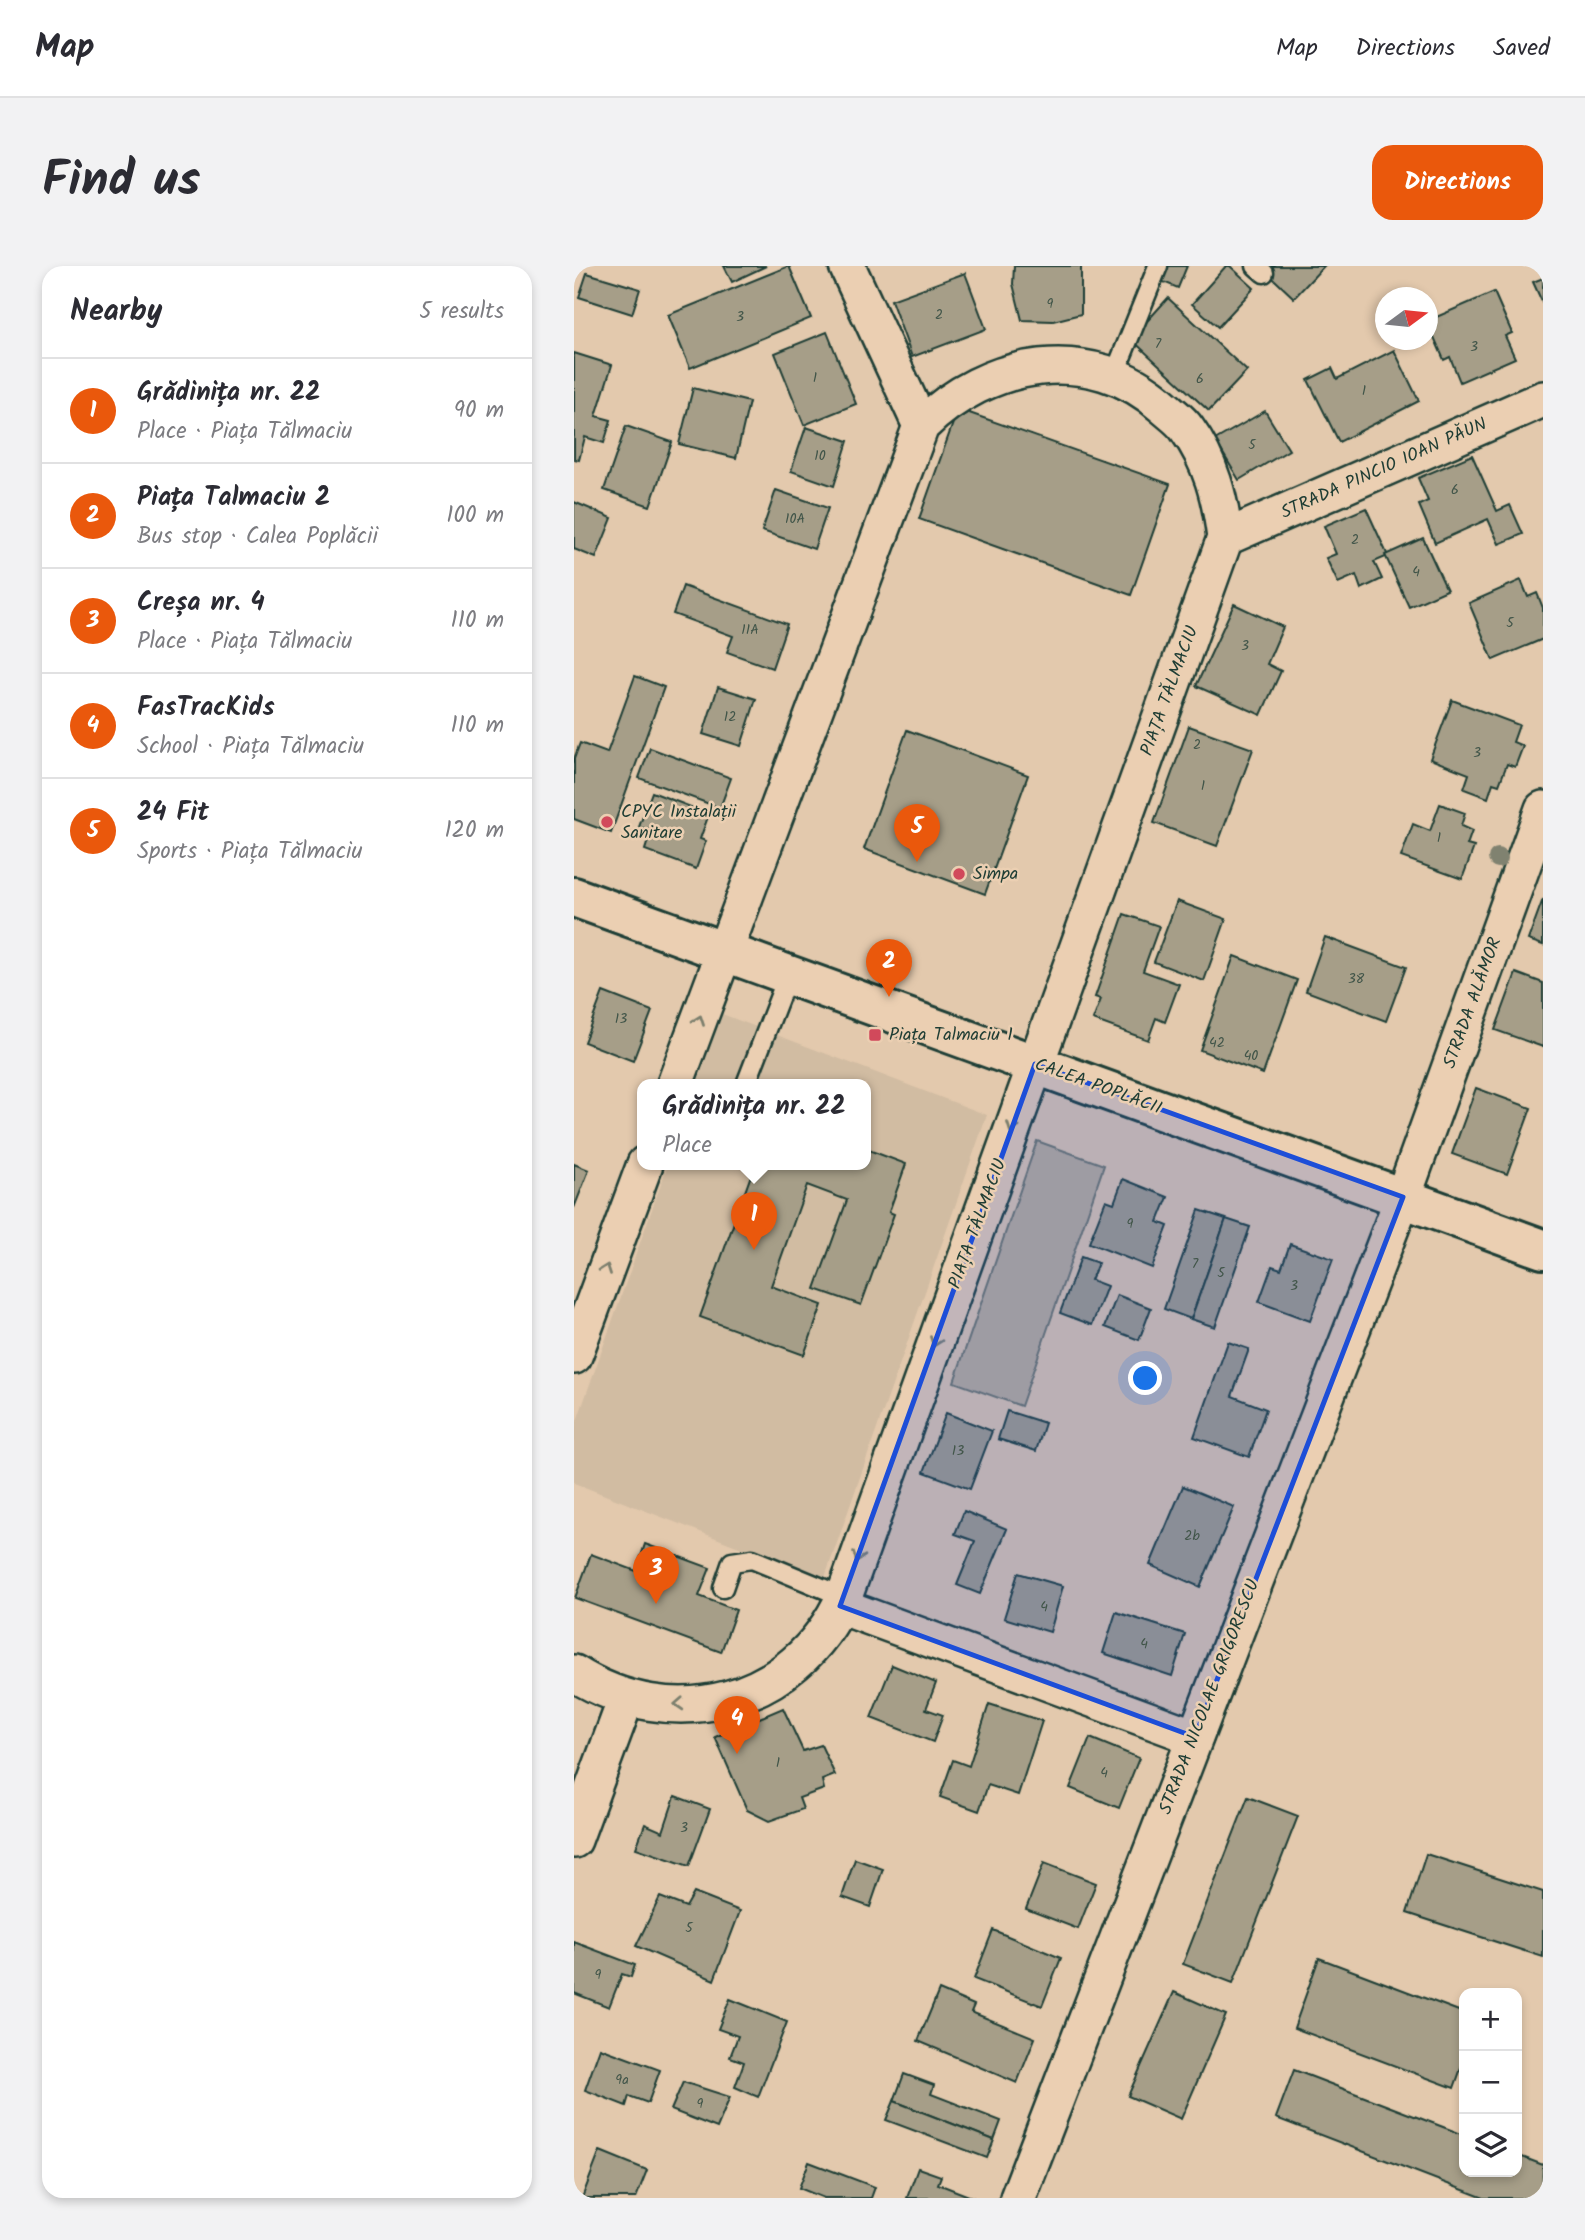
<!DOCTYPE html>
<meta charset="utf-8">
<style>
body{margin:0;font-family:Kalam,sans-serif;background:#f2f2f3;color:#2b2b33}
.controls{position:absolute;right:21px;bottom:21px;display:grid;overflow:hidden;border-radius:14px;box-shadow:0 4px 10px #0003}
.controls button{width:63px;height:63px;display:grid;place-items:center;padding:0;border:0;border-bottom:2px solid #e1e1e2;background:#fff;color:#2b2b33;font:35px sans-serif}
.compass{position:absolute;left:801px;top:21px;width:63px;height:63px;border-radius:50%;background:#fff;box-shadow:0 4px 10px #0003;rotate:75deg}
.you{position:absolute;left:572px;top:1113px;width:24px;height:24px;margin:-18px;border:5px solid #fff;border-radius:50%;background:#1a73e8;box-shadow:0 0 0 10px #1a73e833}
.badge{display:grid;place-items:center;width:46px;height:46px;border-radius:50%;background:#ea580c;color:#fff;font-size:23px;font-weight:700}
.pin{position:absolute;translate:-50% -58px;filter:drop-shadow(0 2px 4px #0008)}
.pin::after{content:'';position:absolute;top:37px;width:24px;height:21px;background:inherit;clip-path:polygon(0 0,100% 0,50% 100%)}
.popup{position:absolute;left:63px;top:813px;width:234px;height:91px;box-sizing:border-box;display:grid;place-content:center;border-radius:14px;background:#fff;filter:drop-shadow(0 2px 5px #0005);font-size:23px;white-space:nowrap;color:#7c7c81}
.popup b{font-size:26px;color:#2b2b33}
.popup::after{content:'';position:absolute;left:50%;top:100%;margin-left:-14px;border:14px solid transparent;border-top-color:#fff}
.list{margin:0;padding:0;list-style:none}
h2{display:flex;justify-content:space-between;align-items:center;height:91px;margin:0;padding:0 28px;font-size:30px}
h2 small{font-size:23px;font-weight:400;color:#7c7c81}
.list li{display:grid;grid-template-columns:46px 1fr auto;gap:21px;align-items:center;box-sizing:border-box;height:105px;padding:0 28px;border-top:2px solid #e1e1e2}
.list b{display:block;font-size:26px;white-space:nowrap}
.list p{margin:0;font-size:23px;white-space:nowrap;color:#7c7c81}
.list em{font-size:23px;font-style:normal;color:#7c7c81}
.icon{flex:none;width:38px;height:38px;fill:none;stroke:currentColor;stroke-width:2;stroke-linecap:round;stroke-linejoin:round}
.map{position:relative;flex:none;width:969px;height:1932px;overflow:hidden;border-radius:21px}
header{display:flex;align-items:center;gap:42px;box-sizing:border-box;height:98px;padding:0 35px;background:#fff;border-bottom:2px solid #e1e1e2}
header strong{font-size:33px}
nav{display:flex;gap:38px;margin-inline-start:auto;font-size:24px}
.intro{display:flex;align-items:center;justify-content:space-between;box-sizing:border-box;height:168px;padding:0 42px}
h1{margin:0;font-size:49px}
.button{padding:18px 32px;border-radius:21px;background:#ea580c;color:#fff;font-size:24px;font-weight:700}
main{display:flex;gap:42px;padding:0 42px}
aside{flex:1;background:#fff;border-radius:21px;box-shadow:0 4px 10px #0003}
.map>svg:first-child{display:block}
</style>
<header>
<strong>Map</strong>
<nav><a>Map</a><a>Directions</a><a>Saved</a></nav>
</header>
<div class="intro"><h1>Find us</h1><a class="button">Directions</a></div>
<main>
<aside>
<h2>Nearby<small>5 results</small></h2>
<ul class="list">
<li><span class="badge">1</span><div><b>Grădinița nr. 22</b><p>Place · Piața Tălmaciu</p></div><em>90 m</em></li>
<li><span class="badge">2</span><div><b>Piața Talmaciu 2</b><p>Bus stop · Calea Poplăcii</p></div><em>100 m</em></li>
<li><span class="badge">3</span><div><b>Creșa nr. 4</b><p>Place · Piața Tălmaciu</p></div><em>110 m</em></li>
<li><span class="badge">4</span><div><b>FasTracKids</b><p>School · Piața Tălmaciu</p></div><em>110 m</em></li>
<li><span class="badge">5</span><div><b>24 Fit</b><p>Sports · Piața Tălmaciu</p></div><em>120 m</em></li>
</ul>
</aside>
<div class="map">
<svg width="969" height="1932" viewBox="0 0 969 1932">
<rect width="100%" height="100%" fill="#e3c9ad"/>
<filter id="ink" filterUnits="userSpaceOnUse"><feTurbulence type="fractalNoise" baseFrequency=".0143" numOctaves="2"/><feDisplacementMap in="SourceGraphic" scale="14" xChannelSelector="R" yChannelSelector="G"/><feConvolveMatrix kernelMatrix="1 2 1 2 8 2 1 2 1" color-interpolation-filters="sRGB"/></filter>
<g filter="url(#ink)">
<!-- built -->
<path fill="#d1bca2" d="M148,748l265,101 -163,465 -250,-97v-54l94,-265h198v-80h-169z"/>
<!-- green -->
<path fill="#bfaf97" stroke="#6f7666" stroke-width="2" d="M463,875l67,24 -83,241 -67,-24z"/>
<!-- building -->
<g fill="#a69e88" stroke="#1f3d34" stroke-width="2">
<path d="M150,0h42l-34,16z"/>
<path d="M215,0l22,52 -121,50 -22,-53z"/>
<path d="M440,0h67v48l-28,7 -31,-1 -9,-36z"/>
<path d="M586,0h27l-9,22 -22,-9z"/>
<path d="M652,0h4l24,22 -36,39 -26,-23z"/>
<path d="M686,0h64l-30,32z"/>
<path d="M13,7l53,16 -8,25 -53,-17z"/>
<path d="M391,7l21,56 -74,28 -21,-57z"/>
<path d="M969,12v26l-10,-22z"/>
<path d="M920,26l18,41 -7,3 10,22 -55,24 -10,-25 -6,3 -17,-39z"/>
<path d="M594,32l79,73 -38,40 -78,-72z"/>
<path d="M253,66l29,72 -52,21 -29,-72z"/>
<path d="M820,84l25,51 -80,41 -31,-62 24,-12 5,11z"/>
<path d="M0,87l38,12 -16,51 15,4 -7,23 -19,-6 -6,23 -5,-1z"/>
<path d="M119,122l56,14 -13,56 -57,-14z"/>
<path d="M384,143l212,75 -39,111 -212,-76z"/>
<path d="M691,145l24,39 -50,30 -24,-40z"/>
<path d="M52,160l46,16 -22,64 -46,-16z"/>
<path d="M232,161l42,14 -14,45 -43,-15z"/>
<path d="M898,189l25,56 13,-6 13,29 -24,10 -11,-25 -53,24 -16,-38 9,-4 -10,-23z"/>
<path d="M202,224l52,18 -14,41 -52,-18z"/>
<path d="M0,236l38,16 -16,40 -22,-9z"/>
<path d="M792,242l22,48 -14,6 8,17 -21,10 -5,-14 -18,8 -12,-25 10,-4 -12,-28z"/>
<path d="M849,272l24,52 -38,17 -24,-52z"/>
<path d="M947,314l7,17 9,-4 6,15v31l-50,21 -24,-57z"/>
<path d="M109,320l104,38 -15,44 -45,-16 6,-16 -60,-22z"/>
<path d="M660,338l49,23 -16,37 14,7 -20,44 -65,-29z"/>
<path d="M61,410l29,11 -53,146 -37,-14v-60l6,-16 27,10z"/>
<path d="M144,421l38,12 -15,47 -38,-12z"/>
<path d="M878,434l67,25 -6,17 10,4 -8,21 -8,-3 -8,21 -6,-2 -5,15 -24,-9 5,-15 -39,-15z"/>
<path d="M615,460l64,23 -36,97 -63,-23z"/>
<path d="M333,464l121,45 -43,119 -121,-45z"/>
<path d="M76,482l81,30 -11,30 -81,-30z"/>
<path d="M78,526l57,22 -9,25 6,2 -10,28 -51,-19 6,-19 -12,-4z"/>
<path d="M866,538l25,9 -4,13 11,5 -5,14 7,2 -12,32 -61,-22 12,-33 17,7z"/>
<path d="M969,633v46l-15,-5z"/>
<path d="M603,635l49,18 -22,62 -50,-19z"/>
<path d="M550,648l35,12 -16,45 36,13 -14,38 -9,-4 -8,22 -55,-20 8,-21 -6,-2z"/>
<path d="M751,671l81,30 -20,54 -80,-30z"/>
<path d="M660,690l63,24 -34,94 -63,-24z"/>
<path d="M942,707l27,10v64l-48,-17z"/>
<path d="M29,726l49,19 -19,50 -49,-19z"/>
<path d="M902,822l55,20 -24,66 -55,-20z"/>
<path d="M292,883l40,15 -17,48 5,2 -33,91 -46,-16 32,-89 -40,-15 -36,101 51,19 -18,50 -104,-38 55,-153h111z"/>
<path d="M0,898l15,6 -15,38z"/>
<path d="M549,913l45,18 -10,25 10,4 -16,42 -63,-25 17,-43 8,3z"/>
<path d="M625,944l27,9 -35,100 -27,-10z"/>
<path d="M652,953l24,8 -35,100 -24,-8z"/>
<path d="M716,978l43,15 -23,62 -51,-19 13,-36 9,3z"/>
<path d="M507,991l17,6 -7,17 16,6 -15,39 -32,-12z"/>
<path d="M543,1029l34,13 -12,32 -34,-13z"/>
<path d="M654,1076l21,7 -17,47 34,13 -17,48 -55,-20z"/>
<path d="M433,1145l38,12 -9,28 -38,-12z"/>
<path d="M372,1147l46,18 -22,58 -46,-17z"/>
<path d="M609,1220l51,21 -34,80 -50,-22z"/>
<path d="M390,1245l43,18 -27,65 -23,-9 18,-44 -20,-7z"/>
<path d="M71,1278l65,24 -11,28 37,14 -15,42 -146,-54 16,-44 45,17z"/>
<path d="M444,1307l45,13 -13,46 -46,-14z"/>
<path d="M542,1346l69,22 -13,42 -69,-23z"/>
<path d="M318,1399l44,18 -10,26 17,6 -10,27 -62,-24z"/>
<path d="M415,1438l53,17 -24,74 -30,-10 -9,26 -39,-14 13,-37 16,6z"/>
<path d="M209,1442l20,43 18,-6 14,30 -13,5 2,9 -25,9 4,11 -34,12 -22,-11 -32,-73z"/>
<path d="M516,1472l49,20 -20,50 -49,-20z"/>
<path d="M101,1530l35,13 -21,57 -53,-18 9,-24 18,8z"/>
<path d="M674,1531l50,19 -65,167 -50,-19z"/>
<path d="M852,1588l117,38v65l-136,-44z"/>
<path d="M281,1593l28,10 -13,38 -28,-10z"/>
<path d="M470,1597l52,20 -18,46 -52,-20z"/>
<path d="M120,1627l46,18 -26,69 -78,-34 24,-49 26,10z"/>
<path d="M419,1664l68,28 -19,48 -68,-27z"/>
<path d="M0,1676l61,23 -4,12 -9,-3 -13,33 -35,-14z"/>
<path d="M745,1692l145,55v47l-10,28 -160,-60z"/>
<path d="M365,1724l35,15 -3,7 64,26 -18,45 -99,-42z"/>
<path d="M600,1726l52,23 -45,104 -53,-23z"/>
<path d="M156,1733l57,23 -29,75 -23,-10 9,-25 -14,-5 8,-21 -20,-7z"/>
<path d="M26,1782l60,22 -12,33 -19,-7 -3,10 -41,-16z"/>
<path d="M720,1804l170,65v37h53v-17l26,10 -1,33h-58l-208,-80z"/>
<path d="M330,1808l30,11 -3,9 70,27 -7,19 -100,-39z"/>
<path d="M109,1816l47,15 -13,31 -46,-18z"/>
<path d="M320,1835l100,39 -7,18 -101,-38z"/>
<path d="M26,1885l47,19 -11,28h-54z"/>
<path d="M235,1896l66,25 -4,11h-47l-25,-10z"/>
<path d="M344,1902l23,8 -3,8 36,14h-67z"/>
</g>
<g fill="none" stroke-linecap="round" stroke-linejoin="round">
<!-- service casing -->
<g stroke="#1f3d34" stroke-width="23">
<g id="service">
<path d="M682,0l8,7"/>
<path d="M541,107l43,-107"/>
<path d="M172,818l42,-109"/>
<path d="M149,1322l9,-26 20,-3 92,38"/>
</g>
</g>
<!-- minor casing -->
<g stroke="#1f3d34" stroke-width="40">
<g id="minor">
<path d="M273,0l74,160"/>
<path d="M651,272l318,-139"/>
<path d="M0,1090l71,-192"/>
<path d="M266,1340l355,131"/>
<path d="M0,1407c98,62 221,32 270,-76l381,-1059c-5,-40 -14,-76 -38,-109 -5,-8 -15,-15 -23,-22 -73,-66 -177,-47 -243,19l-246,658"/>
<path d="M0,1574l52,-141"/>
<path d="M444,1932l385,-1001 140,-388"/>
</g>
</g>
<!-- secondary casing -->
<g stroke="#1f3d34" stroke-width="44">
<path id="secondary" d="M0,631l969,352"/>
</g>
<!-- service -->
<use href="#service" stroke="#ebcfb2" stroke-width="18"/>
<!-- minor -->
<use href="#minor" stroke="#ebcfb2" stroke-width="35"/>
<!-- secondary -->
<use href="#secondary" stroke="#ebcfb2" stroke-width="38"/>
</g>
<!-- trees -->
<circle fill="#808270" cx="924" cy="592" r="10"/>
<!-- one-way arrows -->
<defs><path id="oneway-chevron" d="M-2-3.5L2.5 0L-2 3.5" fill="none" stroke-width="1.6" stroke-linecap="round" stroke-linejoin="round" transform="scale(1.75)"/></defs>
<g stroke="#7b7f6d">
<use href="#oneway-chevron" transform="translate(125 754) rotate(-70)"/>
<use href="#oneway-chevron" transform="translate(438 862) rotate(110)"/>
<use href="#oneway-chevron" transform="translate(32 1003) rotate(-70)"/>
<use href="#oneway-chevron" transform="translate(361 1076) rotate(110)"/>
<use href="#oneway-chevron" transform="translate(284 1291) rotate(110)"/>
<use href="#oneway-chevron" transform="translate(105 1438) rotate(177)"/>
</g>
</g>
<!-- marked area -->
<path fill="#1d4ed8" fill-opacity="0.2" stroke="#1d4ed8" stroke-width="5" stroke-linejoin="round" d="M461,798l368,133 -208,540 -355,-131z"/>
<!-- markers -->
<g fill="#d1495b" stroke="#ebcfb2" stroke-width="2.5">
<circle cx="33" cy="556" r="7"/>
<circle cx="385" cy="608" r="7"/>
<rect x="294" y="762" width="14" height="14" rx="3.5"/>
</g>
<g text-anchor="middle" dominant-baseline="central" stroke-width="5" stroke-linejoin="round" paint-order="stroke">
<!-- number labels -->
<g font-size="14" fill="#415549">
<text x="476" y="38">9</text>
<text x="365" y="49">2</text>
<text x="166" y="51">3</text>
<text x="584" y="78">7</text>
<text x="900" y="81">3</text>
<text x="241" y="112">1</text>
<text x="626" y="113">6</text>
<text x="790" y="125">1</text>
<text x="678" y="179">5</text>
<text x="246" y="190">10</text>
<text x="881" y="224">6</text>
<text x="221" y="253">10A</text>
<text x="781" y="274">2</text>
<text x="842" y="306">4</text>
<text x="936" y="357">5</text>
<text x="176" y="364">11A</text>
<text x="671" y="380">3</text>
<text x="156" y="451">12</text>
<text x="623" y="479">2</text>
<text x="903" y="487">3</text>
<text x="629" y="520">1</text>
<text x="865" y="572">1</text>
<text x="782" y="713">38</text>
<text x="47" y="753">13</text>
<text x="643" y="777">42</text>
<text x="677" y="790">40</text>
<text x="556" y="958">9</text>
<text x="621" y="998">7</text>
<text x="647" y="1007">5</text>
<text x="720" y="1020">3</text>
<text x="384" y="1185">13</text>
<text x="618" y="1270">2b</text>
<text x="470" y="1341">4</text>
<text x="570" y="1378">4</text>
<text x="204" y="1497">1</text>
<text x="530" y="1507">4</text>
<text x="110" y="1562">3</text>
<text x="115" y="1662">5</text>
<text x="24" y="1709">9</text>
<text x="48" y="1814">9a</text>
<text x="126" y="1838">9</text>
</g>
<!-- street labels -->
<g font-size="18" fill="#1f3d34" stroke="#ebcfb2">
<text transform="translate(810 203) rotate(-24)">STRADA PINCIO IOAN PĂUN</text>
<text transform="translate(596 425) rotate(-70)">PIAȚA TĂLMACIU</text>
<text transform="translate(899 737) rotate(-70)">STRADA ALĂMOR</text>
<text transform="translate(524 821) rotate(20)">CALEA POPLĂCII</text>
<text transform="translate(404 958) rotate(-70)">PIAȚA TĂLMACIU</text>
<text transform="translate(636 1431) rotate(-69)">STRADA NICOLAE GRIGORESCU</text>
</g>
<!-- poi labels -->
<g font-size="18" fill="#1f3d34" stroke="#ebcfb2" text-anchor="start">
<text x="47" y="546">CPYC Instalații<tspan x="47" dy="21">Sanitare</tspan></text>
<text x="399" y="608">Simpa</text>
<text x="315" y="769">Piața Talmaciu 1</text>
</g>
</g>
</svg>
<div class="controls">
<button>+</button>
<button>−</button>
<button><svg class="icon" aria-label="layers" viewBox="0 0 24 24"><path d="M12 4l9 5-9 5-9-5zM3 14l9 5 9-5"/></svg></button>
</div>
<svg class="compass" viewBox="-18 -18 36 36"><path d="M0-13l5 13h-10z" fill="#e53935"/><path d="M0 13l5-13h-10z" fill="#7c7c81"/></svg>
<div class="you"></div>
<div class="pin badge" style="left:180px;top:984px">1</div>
<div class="popup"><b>Grădinița nr. 22</b>Place</div>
<div class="pin badge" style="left:315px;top:731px">2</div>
<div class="pin badge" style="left:82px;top:1338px">3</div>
<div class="pin badge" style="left:163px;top:1488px">4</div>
<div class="pin badge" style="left:343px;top:596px">5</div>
</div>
</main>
